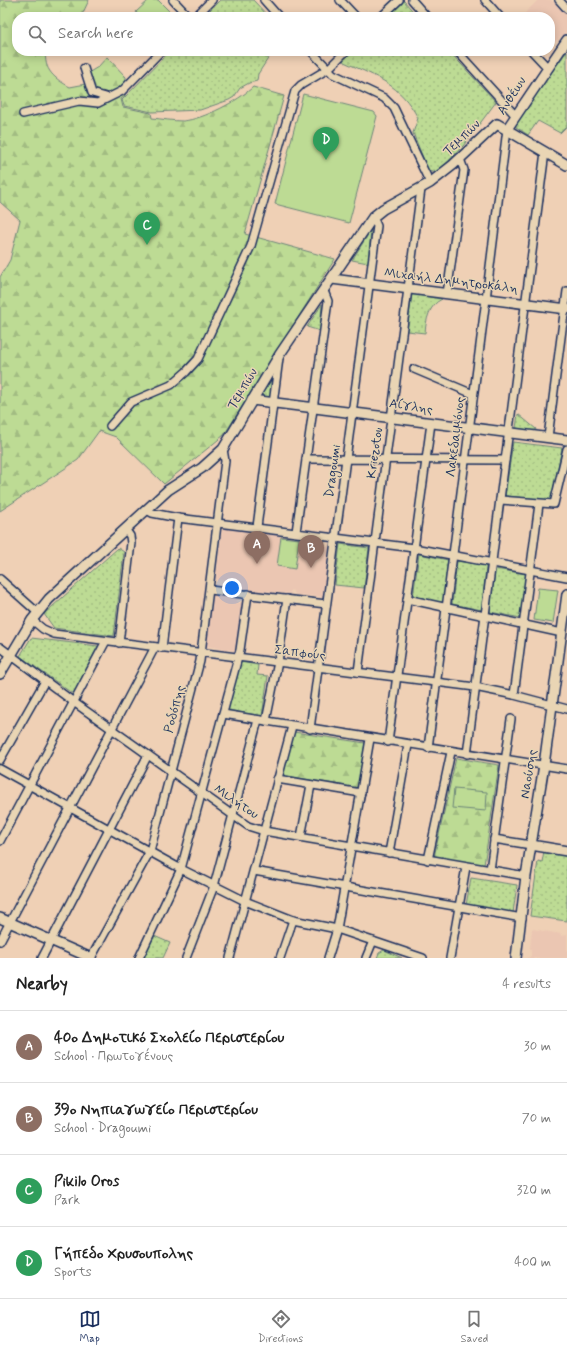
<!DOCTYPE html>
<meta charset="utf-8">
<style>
body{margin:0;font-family:Mynerve,sans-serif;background:#f2f2f2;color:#222}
.you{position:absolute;left:232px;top:588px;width:14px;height:14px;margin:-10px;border:3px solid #fff;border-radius:50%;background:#1a73e8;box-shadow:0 0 0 6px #1a73e833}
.badge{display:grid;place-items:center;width:26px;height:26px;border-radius:50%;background:#1b2f5e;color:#fff;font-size:13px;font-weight:700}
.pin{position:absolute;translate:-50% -33px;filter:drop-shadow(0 1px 2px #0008)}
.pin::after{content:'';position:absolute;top:21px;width:14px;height:12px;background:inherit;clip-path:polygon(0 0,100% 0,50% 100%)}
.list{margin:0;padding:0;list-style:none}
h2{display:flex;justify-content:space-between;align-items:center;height:52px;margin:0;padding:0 16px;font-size:17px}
h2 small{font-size:13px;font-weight:400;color:#767676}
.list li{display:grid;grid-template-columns:26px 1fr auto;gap:12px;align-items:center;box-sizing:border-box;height:72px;padding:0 16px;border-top:1px solid #e0e0e0}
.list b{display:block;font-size:15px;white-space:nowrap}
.list p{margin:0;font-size:13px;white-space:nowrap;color:#767676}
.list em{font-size:13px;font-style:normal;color:#767676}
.icon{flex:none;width:22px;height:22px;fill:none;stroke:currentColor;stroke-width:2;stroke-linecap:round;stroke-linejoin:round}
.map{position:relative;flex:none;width:567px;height:958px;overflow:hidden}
.search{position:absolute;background:#fff;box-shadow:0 2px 10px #0003;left:12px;right:12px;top:12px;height:44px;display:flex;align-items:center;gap:10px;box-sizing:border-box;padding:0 14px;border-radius:16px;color:#767676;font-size:15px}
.sheet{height:340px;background:#fff}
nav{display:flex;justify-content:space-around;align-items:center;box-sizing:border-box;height:56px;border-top:1px solid #e0e0e0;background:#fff;font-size:11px;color:#767676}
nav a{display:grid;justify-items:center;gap:2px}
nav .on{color:#1b2f5e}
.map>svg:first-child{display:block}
</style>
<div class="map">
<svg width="567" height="958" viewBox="0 0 567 958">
<defs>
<pattern id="green-dots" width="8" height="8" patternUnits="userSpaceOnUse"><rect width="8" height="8" fill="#bddb94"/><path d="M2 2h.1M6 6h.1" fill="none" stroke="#a2bc82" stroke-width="1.8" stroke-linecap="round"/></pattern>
<pattern id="forest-firs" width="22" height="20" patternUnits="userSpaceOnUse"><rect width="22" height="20" fill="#bddb94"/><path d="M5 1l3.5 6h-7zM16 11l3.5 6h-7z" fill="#a2bc82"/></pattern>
</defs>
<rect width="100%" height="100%" fill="#efd0b5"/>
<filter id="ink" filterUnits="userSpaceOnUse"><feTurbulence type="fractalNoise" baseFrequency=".025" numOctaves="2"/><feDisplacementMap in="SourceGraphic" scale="8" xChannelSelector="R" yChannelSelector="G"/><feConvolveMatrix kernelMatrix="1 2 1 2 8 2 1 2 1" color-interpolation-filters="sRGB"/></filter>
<g filter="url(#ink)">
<!-- built -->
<g fill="#ebc6b2">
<path d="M538,0h13l16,14v18l-8,6v3l-2,-1 -7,6v-29h-29z"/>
<path d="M222,528l81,10 3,5 5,-4h4l6,7 8,1 -6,50 -27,-2 -4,-5 -2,2 1,2 -61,-6 1,-7 -15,-1z"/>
<path d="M213,594l25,3 -1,5 6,1 -7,48 -30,-5z"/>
<path d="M532,929l29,5v2l6,-1v23h-39l3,-2v-6l-1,-2z"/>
</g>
<!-- green -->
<g fill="url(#green-dots)" stroke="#6c8579">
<path d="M220,0h33l16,17h-66z"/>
<path d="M404,1l14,16h-32z"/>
<path d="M170,51h103l-15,23 -1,7 -8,2 -9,5 -6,9 -5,3 -29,10 -48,2 -28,-6 -2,-6z"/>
<path d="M352,51h97l47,51 -33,44 -25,26h-6l-4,-2 -15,-37 5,-15c-18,-34 -41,-41 -74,-56l-1,-2z"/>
<path d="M567,51v75l-7,7 -22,-12 -10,14 -12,-8 -1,-4z"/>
<path d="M371,230l-3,33 -16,-3z"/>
<path d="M412,294l30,5c-13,6 -16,21 -17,34l-18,-2z"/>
<path d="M322,304l-2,27 -13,-4z"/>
<path d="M273,378l-3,20 -9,-3z"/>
<path d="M518,414l18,15 -1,2 -19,-3z"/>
<path d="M513,442l49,6 -11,52 -46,-4z"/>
<path d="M340,544l29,4 -5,40 -29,-3z"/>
<path d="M118,548l6,4 -10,84 -60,-8 -10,-14z"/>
<path d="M419,554l29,6 -5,43 -30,-6z"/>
<path d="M457,561l29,5 -4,44 -30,-6z"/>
<path d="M495,569l31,5 -5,44 -31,-6z"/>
<path d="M31,638l67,8 -25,48 -53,-38z"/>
<path d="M240,662l18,3 -1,10 11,1 -6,40 -35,-6z"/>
<path d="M544,851l23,5v65l-37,-5 8,-55 4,1z"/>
<path d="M471,878l46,7 -4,28 -47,-8z"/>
<path d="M152,935l18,8 -7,15h-20z"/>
<path d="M384,950l18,8h-25l2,-5z"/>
</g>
<!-- forest -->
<g fill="url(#forest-firs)" stroke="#6c8579">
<path d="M0,0h89l-8,17h-64v34h29c-3,19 9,28 24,36l21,-4 -3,-10 10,-6 9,-10 19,20 -1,19 -4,3 2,8 28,6 1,5c10,1 21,3 31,3 21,-2 55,-20 70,-34l31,9 -39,138 90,25 -111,176 -60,49 -48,-47 -17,-6 -21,29 -78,51v-234l10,-17 10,-40 -20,-18z"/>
<path d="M294,732l71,11 -7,45 -76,-13z"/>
<path d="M456,758l43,7 -15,100 -50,-8z"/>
</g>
<!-- pitch -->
<g fill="#bddb94" stroke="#6c8579">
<path d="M149,0h9l17,17h-35l-4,-5z"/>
<path d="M303,94l71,18 3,4 -28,107 -74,-19z"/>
<path d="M281,537l18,2 -4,30 -18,-3z"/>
<path d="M538,588l20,2 -5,33 -19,-3z"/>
<path d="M454,789l33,3 -1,19 -34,-3z"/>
</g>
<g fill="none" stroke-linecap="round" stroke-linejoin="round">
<!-- minor casing -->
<g stroke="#1b2f5e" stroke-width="10">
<g id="minor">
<path d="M173,0l16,17"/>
<path d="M264,0l15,17"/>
<path d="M340,0l16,17"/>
<path d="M412,0l15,17"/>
<path d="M485,0l15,17"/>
<path d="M559,0l8,9"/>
<path d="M195,17l17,-17"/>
<path d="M381,17l18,-17"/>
<path d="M311,51l22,23 51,24 10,10 36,75"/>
<path d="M457,51l58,64"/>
<path d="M532,51l15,16"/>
<path d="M84,68l8,25 14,4"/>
<path d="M23,114l56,-13 19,2 24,-12 39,-40"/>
<path d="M447,294l17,-124 -4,-11"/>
<path d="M414,369l59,25"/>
<path d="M110,426l21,-24 40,-17 15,-13 12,-13 53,-113 44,-155 6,-6 27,-16 18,-18"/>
<path d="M548,437l19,-146"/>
<path d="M306,459l199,1"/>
<path d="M500,500l54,4 13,-55"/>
<path d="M147,510l5,3 26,5 236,30 153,29"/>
<path d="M257,527l22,-169"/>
<path d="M296,532l32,-231 -4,-10"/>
<path d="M0,579l37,33"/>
<path d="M210,590l116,14"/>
<path d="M407,599l155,34"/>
<path d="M32,620l11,9 11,5 421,53 39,8 53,14"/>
<path d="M119,643l12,-100 -1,-7 -5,-7"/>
<path d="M0,647l75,56 173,123 16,5 262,45"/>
<path d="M162,648l16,-130"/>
<path d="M358,672l63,-483"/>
<path d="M514,695l25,-191"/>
<path d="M223,714l344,55"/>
<path d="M266,721l12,-59 9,-63"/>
<path d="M310,729l67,-503 -4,-9"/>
<path d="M388,742l43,-319"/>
<path d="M428,748l58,-449 21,-170"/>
<path d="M467,754l78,-602"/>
<path d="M0,760l45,-79"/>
<path d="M0,769l181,100 64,32 48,19 44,9 86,29"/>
<path d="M277,779l84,14"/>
<path d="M301,837l10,-52"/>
<path d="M494,839l37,6"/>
<path d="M0,841l106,-200"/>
<path d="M389,853l19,-108"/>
<path d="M428,860l23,-108"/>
<path d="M490,870l21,-151"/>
<path d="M254,871l268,47"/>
<path d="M0,941l155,-294"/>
<path d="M42,958l106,-203"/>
<path d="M91,958l59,-107 50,-190 25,-200 -2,-12"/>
<path d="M139,958l42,-89 59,-219 8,-56"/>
<path d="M186,958l28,-72 44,-166"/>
<path d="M230,958l62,-232"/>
<path d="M280,958l13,-38"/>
<path d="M328,958l9,-29 33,-190"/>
<path d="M366,958l7,-17"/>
<path d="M450,958l16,-91"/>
</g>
</g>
<!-- tertiary casing -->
<g stroke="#1b2f5e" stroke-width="12">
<g id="tertiary">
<path d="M507,129l60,-89"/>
<path d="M332,279l235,30"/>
<path d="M252,400l315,40"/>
<path d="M0,674l32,-54 17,-21 119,-109 34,-22 21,-19 57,-95 93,-137 10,-8 47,-26 23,-18 44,-41 70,41"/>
<path d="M531,845l36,6"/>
<path d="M0,918l91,40"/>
<path d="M516,958l10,-82 18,-111 23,-171"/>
</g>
</g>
<!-- minor -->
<use href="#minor" stroke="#e9d5b4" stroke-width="7"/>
<!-- tertiary -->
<use href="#tertiary" stroke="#e9d5b4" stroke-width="9"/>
</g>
</g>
<g text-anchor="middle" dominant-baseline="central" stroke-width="3" stroke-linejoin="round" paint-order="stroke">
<!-- street labels -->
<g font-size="13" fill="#1b2f5e" stroke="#e9d5b4">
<text transform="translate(512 96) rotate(-57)">Ανθέων</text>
<text transform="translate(462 138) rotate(-44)">Τεμπών</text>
<text transform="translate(451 281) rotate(7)">Μιχαήλ Δημητροκάλη</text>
<text transform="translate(243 389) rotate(-59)">Τεμπών</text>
<text transform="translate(411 407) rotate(9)">Αίγλης</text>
<text transform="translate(456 437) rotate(-83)">Λακεδαιμόνος</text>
<text transform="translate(375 453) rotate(-82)">Kriezotou</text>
<text transform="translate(333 471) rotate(-82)">Dragoumi</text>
<text transform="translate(300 653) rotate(7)">Σαπφούς</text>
<text transform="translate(175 709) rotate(-75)">Ροδόπης</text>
<text transform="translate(529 774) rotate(-81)">Ναούσης</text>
<text transform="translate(236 802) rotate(34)">Μιλήτου</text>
</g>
</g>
</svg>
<div class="you"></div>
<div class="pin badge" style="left:257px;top:564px;background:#8d6e63">A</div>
<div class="pin badge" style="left:311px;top:568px;background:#8d6e63">B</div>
<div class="pin badge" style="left:147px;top:245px;background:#2e9e5b">C</div>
<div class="pin badge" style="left:326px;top:160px;background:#2e9e5b">D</div>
<div class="search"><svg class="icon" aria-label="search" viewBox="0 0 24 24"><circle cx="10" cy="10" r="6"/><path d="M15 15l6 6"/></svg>Search here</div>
</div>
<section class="sheet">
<h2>Nearby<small>4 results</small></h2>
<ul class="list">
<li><span class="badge" style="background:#8d6e63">A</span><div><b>40ο Δημοτικό Σχολείο Περιστερίου</b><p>School · Πρωτογένους</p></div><em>30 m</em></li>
<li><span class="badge" style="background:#8d6e63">B</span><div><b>39ο Νηπιαγωγείο Περιστερίου</b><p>School · Dragoumi</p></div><em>70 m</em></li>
<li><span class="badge" style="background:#2e9e5b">C</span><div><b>Pikilo Oros</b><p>Park</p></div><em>320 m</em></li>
<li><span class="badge" style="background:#2e9e5b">D</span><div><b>Γήπεδο Χρυσουπολης</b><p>Sports</p></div><em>400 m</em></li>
</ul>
</section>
<nav>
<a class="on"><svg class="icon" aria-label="map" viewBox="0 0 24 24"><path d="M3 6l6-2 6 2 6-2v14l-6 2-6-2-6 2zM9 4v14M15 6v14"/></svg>Map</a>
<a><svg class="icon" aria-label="directions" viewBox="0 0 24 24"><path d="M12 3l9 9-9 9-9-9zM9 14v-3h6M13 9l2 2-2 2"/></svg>Directions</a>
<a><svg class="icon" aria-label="saved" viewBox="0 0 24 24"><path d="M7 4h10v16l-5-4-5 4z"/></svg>Saved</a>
</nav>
